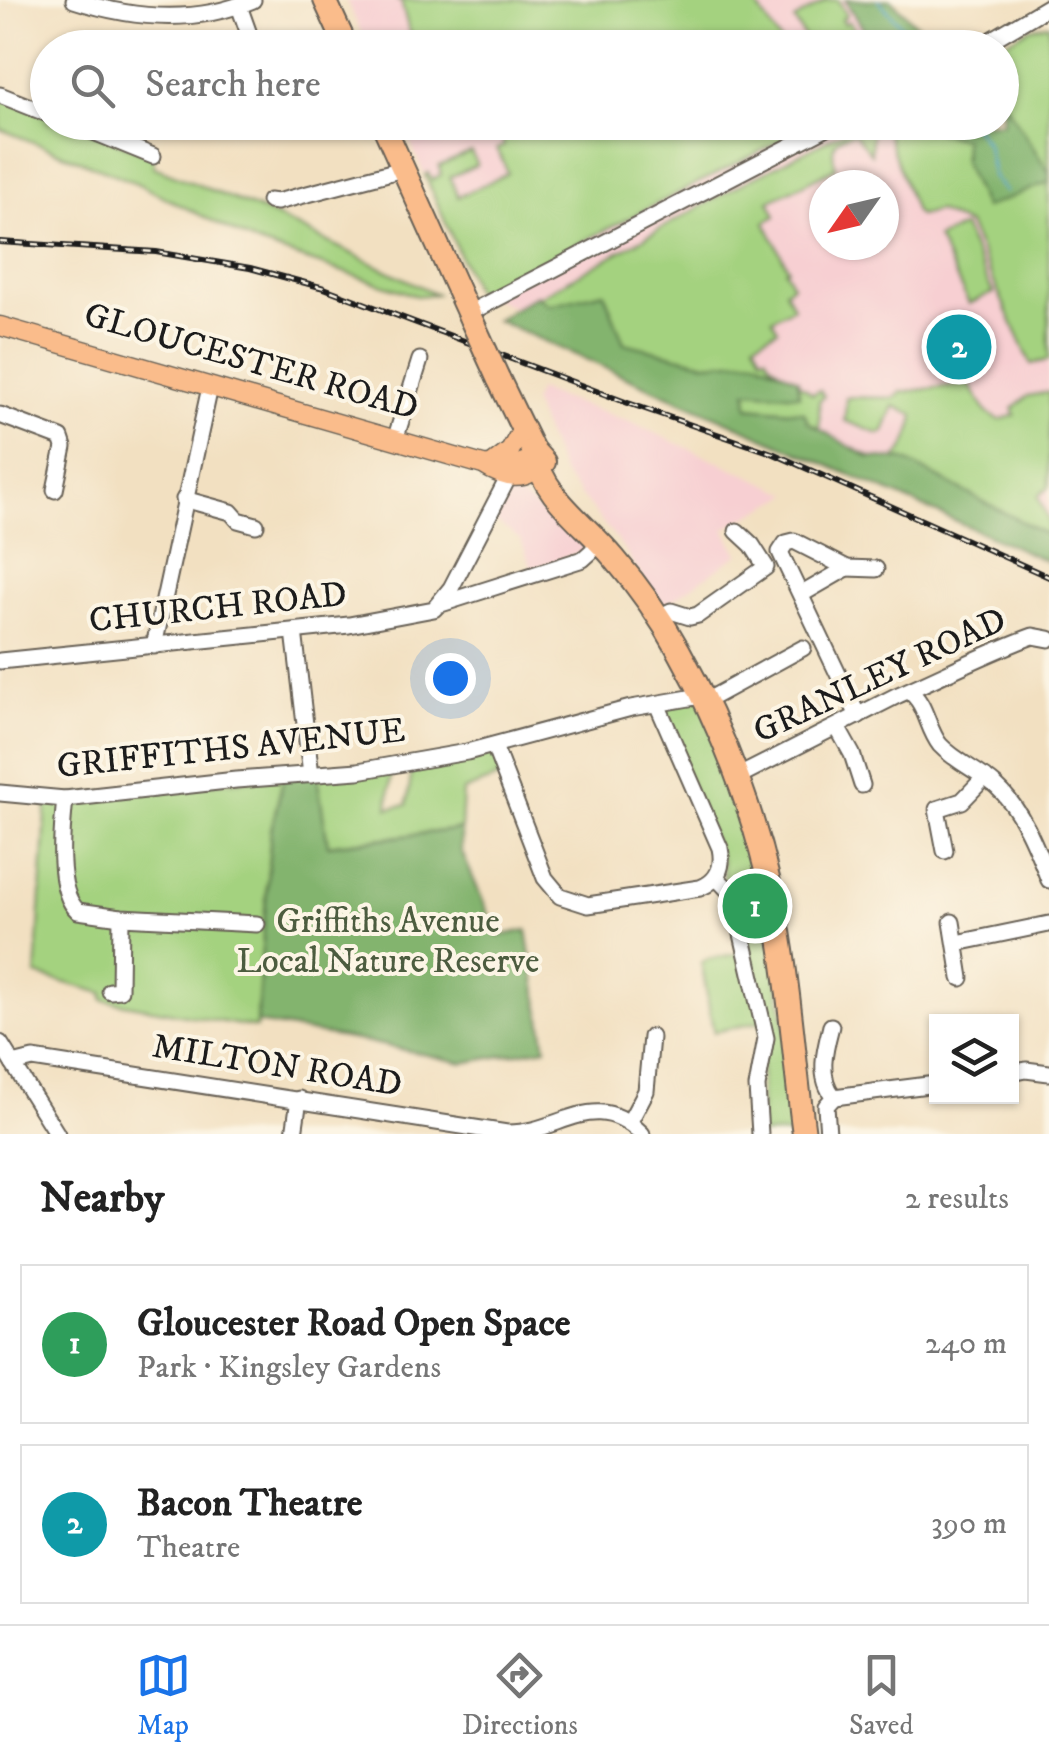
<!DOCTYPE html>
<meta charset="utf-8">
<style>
body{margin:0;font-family:"IM FELL DW Pica",serif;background:#f6f6f6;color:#222}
.controls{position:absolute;right:30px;bottom:30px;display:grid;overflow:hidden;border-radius:0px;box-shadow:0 2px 8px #0004}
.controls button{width:90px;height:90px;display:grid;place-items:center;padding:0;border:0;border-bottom:2px solid #e0e0e0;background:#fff;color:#222;font:50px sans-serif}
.compass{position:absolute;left:809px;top:170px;width:90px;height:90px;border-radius:50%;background:#fff;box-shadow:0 2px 8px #0004;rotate:236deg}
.you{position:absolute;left:450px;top:678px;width:35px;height:35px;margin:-25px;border:8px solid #fff;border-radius:50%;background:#1a73e8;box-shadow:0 0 0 15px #1a73e833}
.badge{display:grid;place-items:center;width:65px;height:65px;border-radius:50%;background:#1a73e8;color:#fff;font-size:32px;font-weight:700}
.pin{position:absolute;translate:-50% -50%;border:5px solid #fff;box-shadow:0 2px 10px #0006}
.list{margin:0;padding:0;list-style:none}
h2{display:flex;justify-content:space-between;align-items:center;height:130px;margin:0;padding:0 40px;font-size:42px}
h2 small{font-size:32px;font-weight:400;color:#767676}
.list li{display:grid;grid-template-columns:65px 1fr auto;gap:30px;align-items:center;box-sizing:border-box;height:160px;margin:0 20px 20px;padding:0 20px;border:2px solid #e0e0e0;border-radius:0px}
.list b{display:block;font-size:38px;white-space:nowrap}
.list p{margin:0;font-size:32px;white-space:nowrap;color:#767676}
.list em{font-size:32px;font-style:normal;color:#767676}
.icon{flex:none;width:55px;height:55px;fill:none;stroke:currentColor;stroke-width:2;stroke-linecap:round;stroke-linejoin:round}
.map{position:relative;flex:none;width:1049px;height:1134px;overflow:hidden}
.search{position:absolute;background:#fff;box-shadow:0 2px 8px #0004;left:30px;right:30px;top:30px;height:110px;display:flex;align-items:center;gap:25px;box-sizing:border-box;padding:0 35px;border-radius:55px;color:#767676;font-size:38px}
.sheet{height:490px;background:#fff}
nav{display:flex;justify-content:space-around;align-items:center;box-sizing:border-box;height:140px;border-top:2px solid #e0e0e0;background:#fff;font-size:28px;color:#767676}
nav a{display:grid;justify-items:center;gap:5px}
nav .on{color:#1a73e8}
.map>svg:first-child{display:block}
</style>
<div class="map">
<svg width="1049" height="1134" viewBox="0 0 1049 1134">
<rect width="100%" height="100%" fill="#fcf5e5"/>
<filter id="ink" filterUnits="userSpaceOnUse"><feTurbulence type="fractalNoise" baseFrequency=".01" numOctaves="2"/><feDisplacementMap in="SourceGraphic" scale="20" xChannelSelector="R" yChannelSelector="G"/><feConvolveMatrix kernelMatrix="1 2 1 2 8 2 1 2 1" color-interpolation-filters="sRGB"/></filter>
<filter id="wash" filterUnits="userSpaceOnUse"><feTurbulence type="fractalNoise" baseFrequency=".0048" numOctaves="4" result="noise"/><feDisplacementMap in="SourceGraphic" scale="40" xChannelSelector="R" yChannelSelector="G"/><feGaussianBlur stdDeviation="2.25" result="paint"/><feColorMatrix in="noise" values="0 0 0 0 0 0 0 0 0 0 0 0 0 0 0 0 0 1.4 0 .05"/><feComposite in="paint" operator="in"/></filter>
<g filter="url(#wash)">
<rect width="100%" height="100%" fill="#f2e0c1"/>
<!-- built -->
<g fill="#f7cfd2" fill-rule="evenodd">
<path d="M346,0h503l26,47h-507z"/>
<path d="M1049,24v522l-181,-89 -393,-166 -73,-168 600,-1v-74l-6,-1 35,-19zM824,185h60v60h-60z"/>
<path d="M538,390l92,32 160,72 -66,35 15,25 -77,53 -44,-66 -56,-68 -30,-71z"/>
<path d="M509,489l60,42 18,19 -55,19 -11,-29 -30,-22z"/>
</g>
<!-- green -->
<g fill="#a4d27f" stroke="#60774e" stroke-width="2.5">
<path d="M396,0h349l3,4 6,-3 30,46 -332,1 -1,-10 -14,9h-19l-3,-11 -6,-5 -8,-30z"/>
<path d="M827,0h11l9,15 -5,4 3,5 4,-3 12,20 -4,3 1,3h-49l4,-4 -3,-5 -4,2 -12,-20z"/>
<path d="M1049,24v336l-18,4 -63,-139 -31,-14 -18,5 -4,-4 -31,-86 -12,4 -1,24 -17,-21c-22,4 -24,14 -18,35l-67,33 7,15 -11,6 23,46 -3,2 8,15 -8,5 8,17 -21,12 6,10 -23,13 7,14 4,-1 5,8 42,31 7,-4 4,6 -5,5 1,33 67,30c19,-10 25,-29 27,-49l-20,-9 -10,26 -5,2 -34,-13 1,-24 49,1 6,-6 68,-8 18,29 13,7 15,-5 -2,-6 15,-13 21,-4v95l-11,9 11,27v23l-181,-89 -350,-149 223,-124 119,-61 142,-1v-74l-6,-1 35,-19z"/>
<path d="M0,95l47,19 1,8 21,1 84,33 1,11 118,48 164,79 -19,2 -159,-52 -124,-62 -134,-53z"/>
<path d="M505,123l311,-1v1l-336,171 -5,-3 -50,-116 3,-2 4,7 9,-5 -2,-9 32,-14 6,13 -27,12 8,20 50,-24 -11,-24 7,-3 -2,-8 8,-4z"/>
<path d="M963,227l30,66 -24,11 -32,-66z"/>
<path d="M701,696l46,108 57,330h-44l2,-113 -48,11c-6,-22 -7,-46 -13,-69l7,-4 38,-7 -21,-69 -3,-21 -65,-158z"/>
<path d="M494,746l11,29 -42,16 -2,38 -134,16 -10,-70 75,-9 -4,42 19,-3 6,-43z"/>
<path d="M284,776l-13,54 -15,198 -153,-28v-7l-67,-18 11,-177z"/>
</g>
<!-- forest -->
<g fill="#83b46e" stroke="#506845" stroke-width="2.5">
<path d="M845,0h46l49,47h-65z"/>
<path d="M1002,99l47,73v10l-65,26 -21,-46 1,-23 -26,-7 -17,-9 81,-1z"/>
<path d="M604,292l20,51 82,20 50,-4 42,20 1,16 -52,-4 1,16 56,5 4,10 60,35 36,3 145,76v26l-553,-242 40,-25 13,10z"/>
<path d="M317,775l11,70 133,-16v21l37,86 29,-6 19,118 -83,15 -95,-21 -111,-19 14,-193 13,-54z"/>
</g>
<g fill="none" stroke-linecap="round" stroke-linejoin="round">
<!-- stream -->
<g stroke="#51a5cd" stroke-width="2.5">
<path d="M878,0l44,48"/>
<path d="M971,122l16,23 6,32 12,15"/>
</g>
</g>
</g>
<g filter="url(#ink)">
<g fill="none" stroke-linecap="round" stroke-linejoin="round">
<!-- minor casing -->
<g stroke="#676156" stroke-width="19">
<g id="minor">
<path d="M74,0c59,19 120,25 179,0"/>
<path d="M239,6l15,42"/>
<path d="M978,48l71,-42"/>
<path d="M0,95l48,19"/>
<path d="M69,122l84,34"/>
<path d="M269,201l8,1 126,-33"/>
<path d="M469,313l368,-191"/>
<path d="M0,415l61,23 3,9 -9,43"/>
<path d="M395,440l25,-80"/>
<path d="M184,499l47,13 7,8 18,5"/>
<path d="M802,594l45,-26"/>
<path d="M441,604l142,-45 10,-9 3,-11"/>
<path d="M659,617l12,-6 19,6 8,-2 68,-48 -14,-22 -15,-14"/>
<path d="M294,631l17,144"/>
<path d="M154,646l56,-259"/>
<path d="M0,661l349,-36 85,-16 17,-21 57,-110"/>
<path d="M910,692c16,11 17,37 30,53 16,17 39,26 56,41 26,23 41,63 53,94"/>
<path d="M704,702l99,-54"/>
<path d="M858,716l-78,-164 6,-9 8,-2 53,27 29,1"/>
<path d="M837,727l15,27 10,31"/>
<path d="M494,746l51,132 15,18 28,9 112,-17c18,-7 24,-21 20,-40l-63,-144"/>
<path d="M737,777l159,-81c44,-19 90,-43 137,-60l16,3"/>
<path d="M0,793l65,6 171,-19 122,-9 109,-19 164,-44 70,-12"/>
<path d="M65,799c-3,29 -10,92 13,112l43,6 136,7"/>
<path d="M945,851l-8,-42 25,-8 23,-24"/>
<path d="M716,877l17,18 33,143 -9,49 3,47"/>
<path d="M952,922l9,56"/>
<path d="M957,943l92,-19"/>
<path d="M110,991l10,-1 1,-73"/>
<path d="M0,1043l57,91"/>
<path d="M13,1064l20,-5 474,74c52,1 88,-47 135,1"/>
<path d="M1012,1073l14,-3 23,3"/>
<path d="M834,1097l102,-13"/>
<path d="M629,1123l17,-32 5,-54"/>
<path d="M294,1134l5,-35"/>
<path d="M828,1134l-2,-28 8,-9c-17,-20 -9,-48 -3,-71"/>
</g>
</g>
<!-- major casing -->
<g stroke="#676156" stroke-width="21">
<g id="major">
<path d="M0,326l483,139c20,13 45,20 59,-5l-7,-2 -22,8 -30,-1"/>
<path d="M494,463l16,-12 12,-22"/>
</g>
</g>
<!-- highway casing -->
<g stroke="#676156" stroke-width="26">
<g id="highway">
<path d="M325,0l22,48"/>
<path d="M382,122l89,197"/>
<path d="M498,378l35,72 11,12"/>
<path d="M533,450c11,49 51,72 81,108 25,29 47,60 65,93 46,82 79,172 97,264 14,72 18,146 28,219"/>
</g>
</g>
<!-- minor -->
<use href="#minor" stroke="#fff" stroke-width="15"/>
<!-- major -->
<use href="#major" stroke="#fabc8b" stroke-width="18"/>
<!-- highway -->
<use href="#highway" stroke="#fabc8b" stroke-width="22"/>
<!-- rail casing -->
<g stroke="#1c1c1c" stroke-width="6">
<path id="rail" d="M0,242l156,10 94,16 74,20 304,115 144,50 277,124"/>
</g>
<!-- rail -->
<use href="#rail" stroke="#fcf5e5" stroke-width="2.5" stroke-dasharray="8" stroke-linecap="butt"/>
<!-- highway-bridge casing -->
<g stroke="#676156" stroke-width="26" stroke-linecap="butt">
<path id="highway-bridge" d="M471,319l27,59"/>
</g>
<!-- highway-bridge -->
<use href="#highway-bridge" stroke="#fabc8b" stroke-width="22"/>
</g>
</g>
<g text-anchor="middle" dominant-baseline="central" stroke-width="8" stroke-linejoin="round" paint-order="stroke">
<!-- street labels -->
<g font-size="35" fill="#1c1c1c" stroke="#fcf5e5">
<text transform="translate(251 362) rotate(16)">GLOUCESTER ROAD</text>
<text transform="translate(218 608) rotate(-6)">CHURCH ROAD</text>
<text transform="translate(880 676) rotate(-25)">GRANLEY ROAD</text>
<text transform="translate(231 749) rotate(-6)">GRIFFITHS AVENUE</text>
<text transform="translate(277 1066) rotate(9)">MILTON ROAD</text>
</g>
<!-- park labels -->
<g font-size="35" fill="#4c5c3f" stroke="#fcf5e5">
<text x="388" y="922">Griffiths Avenue<tspan x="388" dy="40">Local Nature Reserve</tspan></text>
</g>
</g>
</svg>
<div class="controls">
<button><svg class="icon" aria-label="layers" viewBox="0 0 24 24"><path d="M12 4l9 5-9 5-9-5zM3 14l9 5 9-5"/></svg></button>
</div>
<svg class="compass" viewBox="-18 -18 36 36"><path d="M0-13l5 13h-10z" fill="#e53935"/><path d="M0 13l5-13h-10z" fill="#767676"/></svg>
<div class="you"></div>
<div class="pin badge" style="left:755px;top:906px;background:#2e9e5b">1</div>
<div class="pin badge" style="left:959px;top:347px;background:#0f9aa8">2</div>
<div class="search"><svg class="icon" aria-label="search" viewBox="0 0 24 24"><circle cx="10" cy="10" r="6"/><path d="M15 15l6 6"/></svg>Search here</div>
</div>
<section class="sheet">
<h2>Nearby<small>2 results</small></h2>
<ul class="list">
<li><span class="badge" style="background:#2e9e5b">1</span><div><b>Gloucester Road Open Space</b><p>Park · Kingsley Gardens</p></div><em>240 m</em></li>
<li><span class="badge" style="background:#0f9aa8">2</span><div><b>Bacon Theatre</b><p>Theatre</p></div><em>390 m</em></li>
</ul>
</section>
<nav>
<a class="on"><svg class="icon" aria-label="map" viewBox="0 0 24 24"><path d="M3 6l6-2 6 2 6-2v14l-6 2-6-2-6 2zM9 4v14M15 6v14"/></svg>Map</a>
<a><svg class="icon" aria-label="directions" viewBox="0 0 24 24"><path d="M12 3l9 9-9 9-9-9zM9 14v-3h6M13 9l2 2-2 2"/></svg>Directions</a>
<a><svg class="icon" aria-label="saved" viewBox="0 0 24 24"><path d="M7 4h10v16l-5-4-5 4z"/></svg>Saved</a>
</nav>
